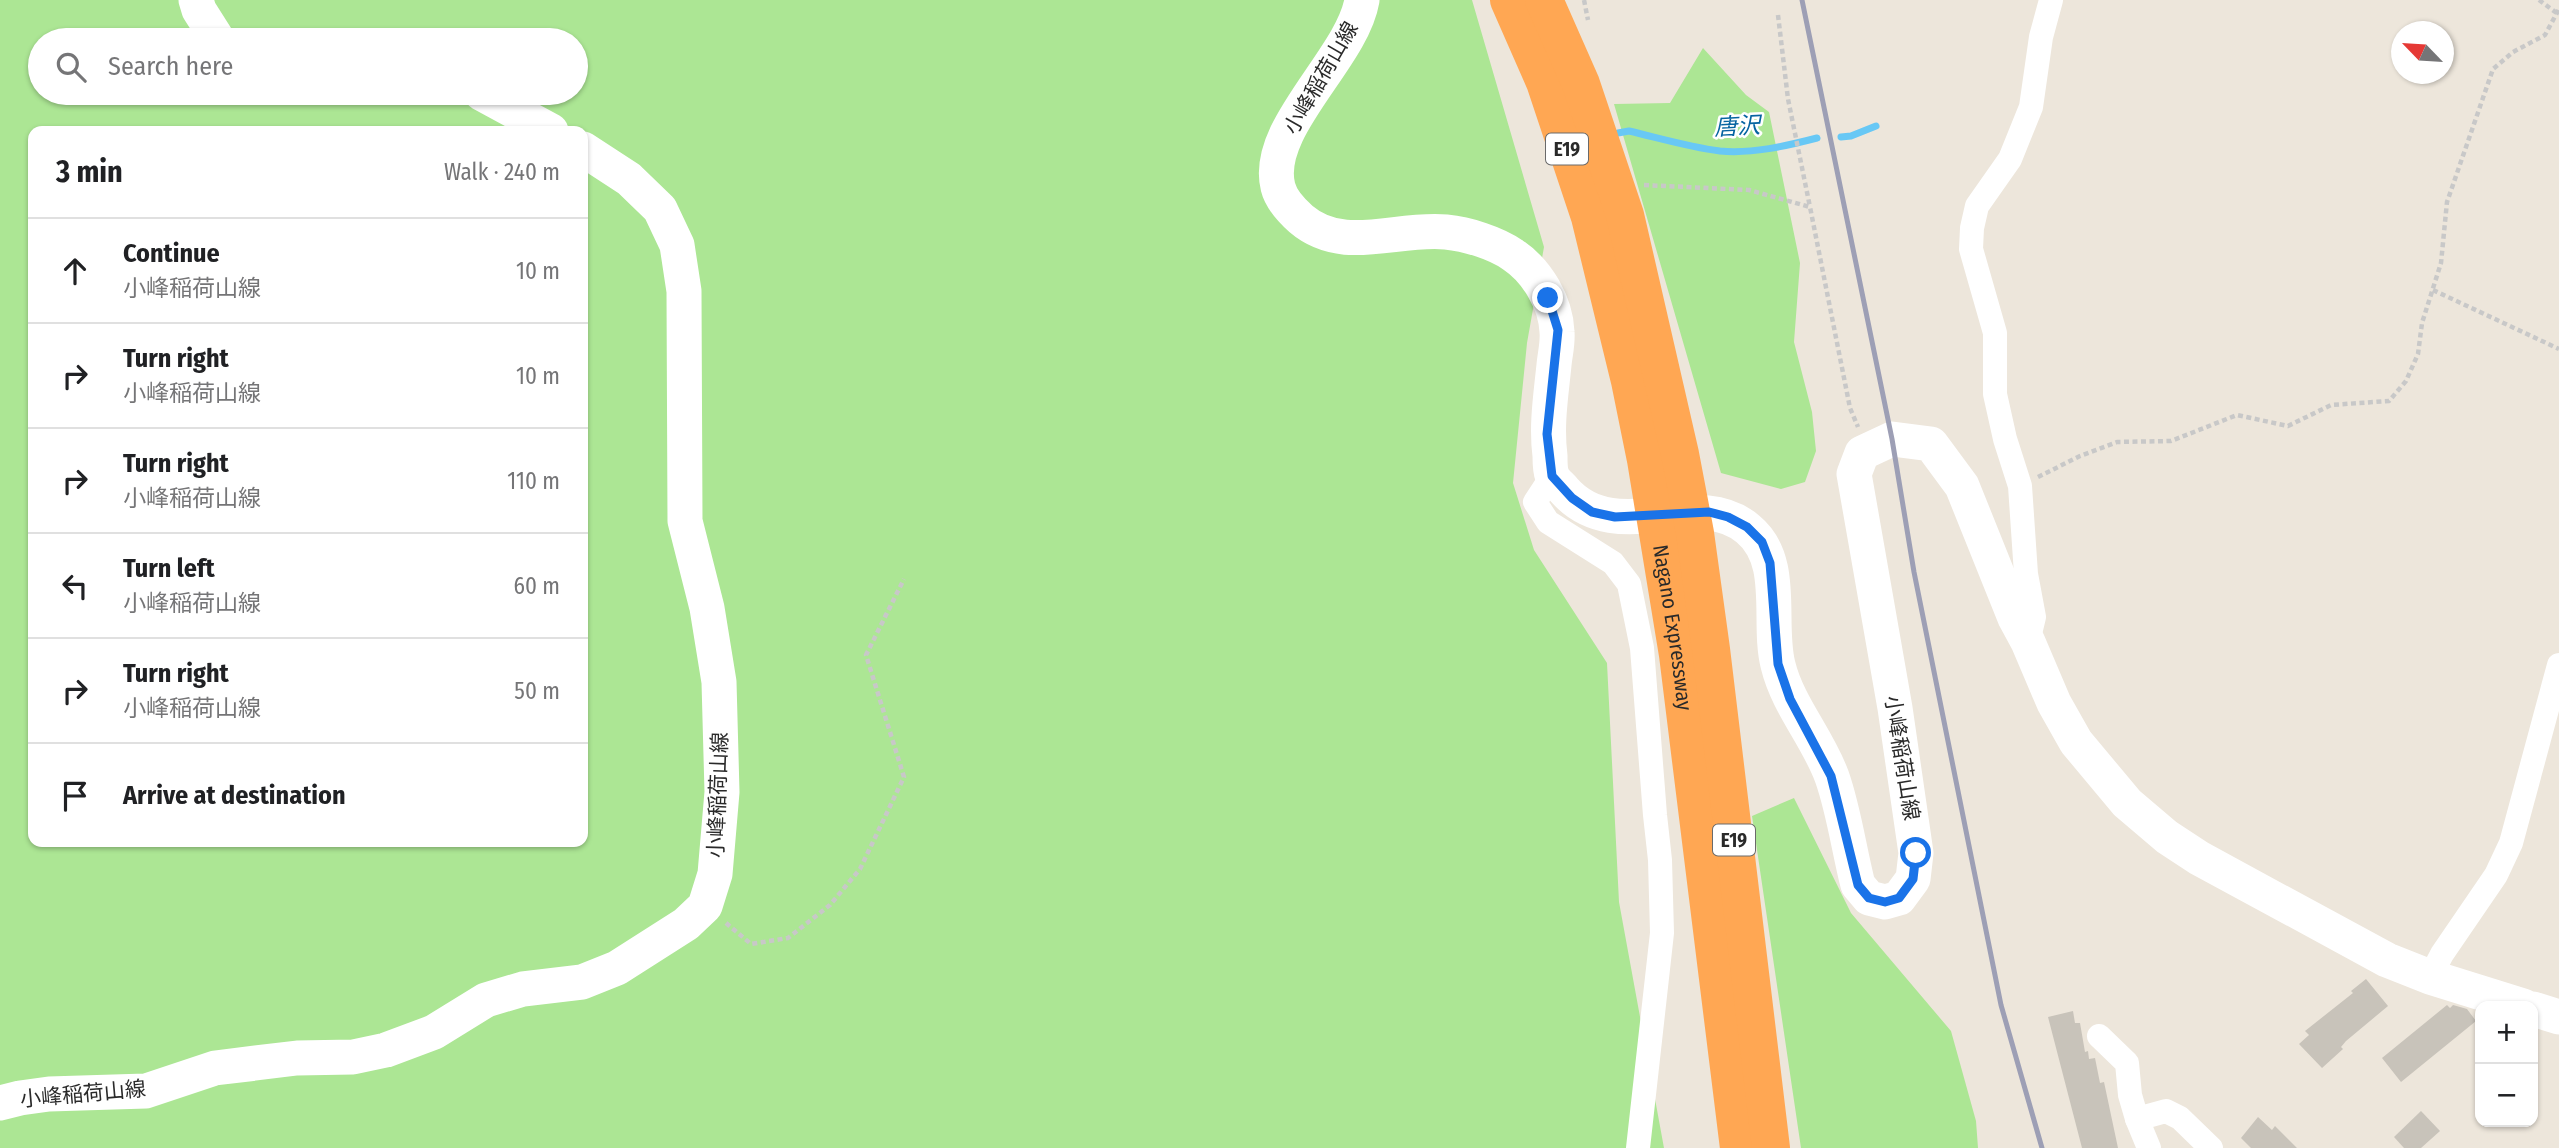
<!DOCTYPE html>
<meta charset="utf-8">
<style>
body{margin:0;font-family:"Fira Sans Condensed","Noto Sans JP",sans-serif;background:#f2f2f2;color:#202124}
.controls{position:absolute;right:21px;bottom:21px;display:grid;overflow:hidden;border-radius:14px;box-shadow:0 2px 5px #0004}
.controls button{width:63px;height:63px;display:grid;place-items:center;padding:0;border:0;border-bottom:2px solid #e0e0e0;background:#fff;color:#202124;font:35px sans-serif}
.compass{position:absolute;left:2391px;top:21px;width:63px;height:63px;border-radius:50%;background:#fff;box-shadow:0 2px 5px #0004;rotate:295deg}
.stop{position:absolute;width:21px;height:21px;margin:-16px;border:5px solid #1a73e8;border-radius:50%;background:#fff}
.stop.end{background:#1a73e8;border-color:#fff;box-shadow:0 2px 7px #0008}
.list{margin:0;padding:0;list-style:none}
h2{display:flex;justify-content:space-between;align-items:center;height:91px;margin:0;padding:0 28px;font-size:30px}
h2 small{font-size:23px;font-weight:400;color:#757577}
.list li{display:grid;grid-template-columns:46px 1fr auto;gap:21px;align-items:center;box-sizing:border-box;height:105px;padding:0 28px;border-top:2px solid #e0e0e0}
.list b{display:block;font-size:26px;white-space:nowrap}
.list p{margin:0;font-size:23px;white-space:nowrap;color:#757577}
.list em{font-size:23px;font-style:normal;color:#757577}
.icon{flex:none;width:38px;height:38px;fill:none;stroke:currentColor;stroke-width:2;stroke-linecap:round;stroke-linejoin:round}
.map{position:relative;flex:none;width:2559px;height:1148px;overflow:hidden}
.search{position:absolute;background:#fff;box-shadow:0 2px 5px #0004;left:28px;top:28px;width:560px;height:77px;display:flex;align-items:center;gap:18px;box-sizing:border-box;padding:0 24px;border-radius:38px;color:#757577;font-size:26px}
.panel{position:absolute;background:#fff;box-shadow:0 2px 5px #0004;left:28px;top:126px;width:560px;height:721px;border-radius:14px}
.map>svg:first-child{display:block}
</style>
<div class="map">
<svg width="2559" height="1148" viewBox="0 0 2559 1148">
<rect width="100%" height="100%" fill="#ede6db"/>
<!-- green -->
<g fill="#ace694" fill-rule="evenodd">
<path d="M0,0h1472l72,247 -17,96 -14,140 21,67 73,113 12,239 45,246h-1664zM40,40h536v53h-536zM33,131h550v711h-550z"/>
<path d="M1703,48l43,47 23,17 31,151 -6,79 18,70 4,39 -11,31 -24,7 -60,-16 -107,-369 56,-1z"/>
<path d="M1794,798l57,115 100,118 25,90 2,27h-177l-49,-332z"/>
</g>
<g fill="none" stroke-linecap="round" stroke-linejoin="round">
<!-- stream -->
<g stroke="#68c8f5" stroke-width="7">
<path d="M1618,133l11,-2c30,7 60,16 91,20 32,3 66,-5 97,-13"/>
<path d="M1841,137l10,-1 25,-10"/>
</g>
</g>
<!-- building -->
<g fill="#c8c3ba">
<path d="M2366,979l22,27 -42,35 -5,6 2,2 -21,19 -23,-24 10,-9 -4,-4 48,-38 -2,-2z"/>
<path d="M2447,1005l3,3 3,-3 14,4 9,12 -75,61 -19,-24z"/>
<path d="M2073,1011l2,12h5l5,29 3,-1 1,8 6,-1 5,25 4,-1 14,66h-36l-34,-131z"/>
<path d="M2421,1111l19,20 -19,17h-17l-10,-11z"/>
<path d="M2258,1117l14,13 3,-4 22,22h-46l-10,-10z"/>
</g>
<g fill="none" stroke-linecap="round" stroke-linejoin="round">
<!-- path -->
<g stroke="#c8c8c8" stroke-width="4.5" stroke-dasharray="5 3.5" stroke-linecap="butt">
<path d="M1584,0l4,20"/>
<path d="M2539,0l19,14"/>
<path d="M1778,15l10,84 22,108"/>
<path d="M1644,185l105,5 61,17 40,201 8,19"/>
<path d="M2433,290l126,59"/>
<path d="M2038,477l42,-21 37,-14 54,-1 66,-26 51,11 43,-21 58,-4 17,-20 12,-27 4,-31 19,-60 6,-61 46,-133 20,-17 32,-17 14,-26"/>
<path d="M726,923l25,21 37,-6 42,-33 30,-36 44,-92 -38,-122 38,-76"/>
</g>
<!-- street -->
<g stroke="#fff" stroke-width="24">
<path d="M1552,476l-17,26 13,20 65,41 16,21 13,64 13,167 5,45 2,73 -24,215"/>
<path d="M2028,642l6,-25 -8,-43 -6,-88 -15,-47 -10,-45v-61l-24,-84 1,-21 5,-22 33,-47 21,-52 10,-70 10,-37"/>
<path d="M2430,977l12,-23 54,-79 15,-32 48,-178"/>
<path d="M2099,1036l28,27 3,32 7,24 29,-8 14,7 31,30"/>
<path d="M2137,1119l12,29"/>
</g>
<!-- secondary -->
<g stroke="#fff" stroke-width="35">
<path d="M196,0l3,10 19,30"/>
<path d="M1362,0c-10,59 -99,128 -84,187 3,12 14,24 23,32 42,36 95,8 145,13 21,2 50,11 67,23 24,16 43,48 44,77 1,11 -2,22 -3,33 -3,30 -8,60 -4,91 0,6 0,14 2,19 2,6 9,11 12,15 52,59 132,-5 184,39 39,32 19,93 30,136 10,41 40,73 54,112 12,34 17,73 26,108l11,13 16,4 14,-4 14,-19 3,-26 -21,-145 -41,-234 8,-21 30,-14 39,5 31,42 53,132 13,24 26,61 22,39 51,61 40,34 32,21 188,102 43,17 93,29"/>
<path d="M481,93l70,38"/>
<path d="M2533,1009l26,8"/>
<path d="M0,1103l20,-5 29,-4 97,-3 69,-23 82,-10 56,-1 33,-7 48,-18 52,-32 37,-11 59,-7 35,-14 69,-44 19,-18 10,-32 7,-82 -3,-110 -12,-74 -22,-87 -1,-230 -7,-46 -17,-36 -31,-30 -46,-30"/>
</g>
<!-- highway -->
<g stroke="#ffa753" stroke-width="38">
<path id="s1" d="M1509,0l36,82 45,135 40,164 16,79 32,195 61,493"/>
<path d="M1544,0l37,84 44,131 55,239 15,79 16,116 60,499"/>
</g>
<!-- rail -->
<path stroke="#9d9fb5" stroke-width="5" d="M1802,0l90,439 22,133 87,433 41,143"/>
</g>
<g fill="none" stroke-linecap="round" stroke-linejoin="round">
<!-- route -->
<path stroke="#1a73e8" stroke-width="9" d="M1548,298l10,32 -11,104 5,42 20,22 20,14 23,5 94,-5 19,5 19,10 15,15 8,21 8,101 12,35 41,77 27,109 11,13 16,4 14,-4 14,-19 3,-26"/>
</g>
<g text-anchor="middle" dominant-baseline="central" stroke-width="5" stroke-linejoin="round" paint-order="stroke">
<!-- shield labels -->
<g fill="#fff" stroke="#6a6a6a" stroke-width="2">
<rect x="1546" y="133.5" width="42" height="31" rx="5"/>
<rect x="1713" y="824.5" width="42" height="31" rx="5"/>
</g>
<g font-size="19" font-weight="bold" fill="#2a2a2a">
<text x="1567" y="149">E19</text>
<text x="1734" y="840">E19</text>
</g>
<!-- street labels -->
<g font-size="21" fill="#2a2a2a" stroke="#fff">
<text transform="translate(1321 78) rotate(-60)">小峰稲荷山線</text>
<text stroke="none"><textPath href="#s1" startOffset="651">Nagano Expressway</textPath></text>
<text transform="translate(1902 758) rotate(81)">小峰稲荷山線</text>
<text transform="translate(718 795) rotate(-88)">小峰稲荷山線</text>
<text transform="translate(83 1094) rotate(-5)">小峰稲荷山線</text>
</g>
<!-- water labels -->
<g font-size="23" font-style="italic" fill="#0664a1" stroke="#fff">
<text transform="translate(1737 126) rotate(-3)">唐沢</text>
</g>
</g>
</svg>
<div class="controls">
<button>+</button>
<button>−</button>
</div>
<svg class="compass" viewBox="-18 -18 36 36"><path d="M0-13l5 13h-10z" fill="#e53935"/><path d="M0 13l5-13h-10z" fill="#757577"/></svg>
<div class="stop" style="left:1916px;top:853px"></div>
<div class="stop end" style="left:1548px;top:298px"></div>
<div class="search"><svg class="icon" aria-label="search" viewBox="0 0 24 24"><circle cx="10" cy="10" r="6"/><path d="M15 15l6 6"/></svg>Search here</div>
<section class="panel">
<h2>3 min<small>Walk · 240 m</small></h2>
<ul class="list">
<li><svg class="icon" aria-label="ahead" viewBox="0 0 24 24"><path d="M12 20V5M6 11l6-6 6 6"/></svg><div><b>Continue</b><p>小峰稲荷山線</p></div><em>10 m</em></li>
<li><svg class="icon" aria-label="right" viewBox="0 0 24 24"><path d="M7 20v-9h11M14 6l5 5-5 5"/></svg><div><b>Turn right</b><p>小峰稲荷山線</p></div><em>10 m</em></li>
<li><svg class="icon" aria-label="right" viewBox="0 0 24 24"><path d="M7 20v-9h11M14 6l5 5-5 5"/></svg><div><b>Turn right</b><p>小峰稲荷山線</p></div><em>110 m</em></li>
<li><svg class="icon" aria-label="left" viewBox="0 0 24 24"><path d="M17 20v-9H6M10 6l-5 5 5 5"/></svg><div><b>Turn left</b><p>小峰稲荷山線</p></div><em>60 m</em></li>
<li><svg class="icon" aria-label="right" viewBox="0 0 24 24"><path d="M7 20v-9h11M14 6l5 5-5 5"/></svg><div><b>Turn right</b><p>小峰稲荷山線</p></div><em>50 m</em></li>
<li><svg class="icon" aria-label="arrive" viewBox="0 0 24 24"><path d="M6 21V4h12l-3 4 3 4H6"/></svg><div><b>Arrive at destination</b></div></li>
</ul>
</section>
</div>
